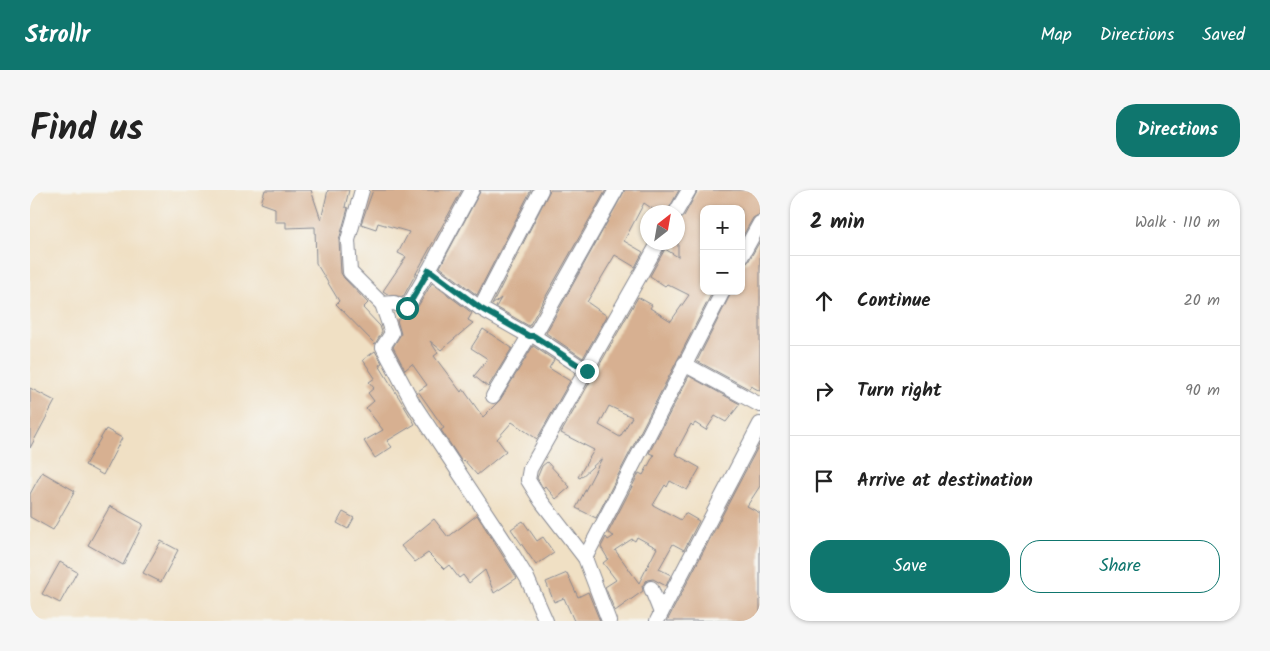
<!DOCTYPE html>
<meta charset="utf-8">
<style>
body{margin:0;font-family:Kalam,sans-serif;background:#f6f6f6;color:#222}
.controls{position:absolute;right:15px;top:15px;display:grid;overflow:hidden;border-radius:10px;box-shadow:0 1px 4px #0004}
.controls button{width:45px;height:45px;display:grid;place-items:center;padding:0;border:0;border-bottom:1px solid #e0e0e0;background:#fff;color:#222;font:25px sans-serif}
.compass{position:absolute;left:610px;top:15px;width:45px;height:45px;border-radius:50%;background:#fff;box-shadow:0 1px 4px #0004;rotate:31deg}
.stop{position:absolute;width:15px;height:15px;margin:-11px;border:4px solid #0f766e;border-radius:50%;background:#fff}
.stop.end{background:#0f766e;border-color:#fff;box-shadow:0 1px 5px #0008}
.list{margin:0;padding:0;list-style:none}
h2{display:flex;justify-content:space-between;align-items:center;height:65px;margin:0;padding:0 20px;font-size:21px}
h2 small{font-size:16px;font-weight:400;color:#767676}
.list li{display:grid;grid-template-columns:32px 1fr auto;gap:15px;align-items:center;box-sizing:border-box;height:90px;padding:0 20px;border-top:1px solid #e0e0e0}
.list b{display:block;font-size:19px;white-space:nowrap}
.list em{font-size:16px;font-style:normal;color:#767676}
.actions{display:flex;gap:10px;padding:15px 20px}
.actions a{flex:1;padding:11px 0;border:1px solid #0f766e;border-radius:20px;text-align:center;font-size:18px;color:#0f766e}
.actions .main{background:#0f766e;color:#fff}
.icon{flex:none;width:28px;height:28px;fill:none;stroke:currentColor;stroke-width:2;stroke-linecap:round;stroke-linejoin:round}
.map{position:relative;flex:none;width:730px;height:431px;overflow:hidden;border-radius:20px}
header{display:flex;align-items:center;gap:30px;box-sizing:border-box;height:70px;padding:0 25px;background:#0f766e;color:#fff}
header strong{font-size:24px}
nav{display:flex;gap:28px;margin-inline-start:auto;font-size:18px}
.intro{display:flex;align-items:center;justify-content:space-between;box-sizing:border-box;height:120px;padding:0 30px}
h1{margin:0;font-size:35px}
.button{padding:12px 22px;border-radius:20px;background:#0f766e;color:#fff;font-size:18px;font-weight:700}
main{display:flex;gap:30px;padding:0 30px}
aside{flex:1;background:#fff;border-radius:20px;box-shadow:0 1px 4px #0004}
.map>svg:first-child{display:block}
</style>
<header>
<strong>Strollr</strong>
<nav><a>Map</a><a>Directions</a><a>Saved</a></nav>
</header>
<div class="intro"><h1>Find us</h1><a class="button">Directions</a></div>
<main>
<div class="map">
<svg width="730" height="431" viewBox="0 0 730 431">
<rect width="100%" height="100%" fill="#f6f6f2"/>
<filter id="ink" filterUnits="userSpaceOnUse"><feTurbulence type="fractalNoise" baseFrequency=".02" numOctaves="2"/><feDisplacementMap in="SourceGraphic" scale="10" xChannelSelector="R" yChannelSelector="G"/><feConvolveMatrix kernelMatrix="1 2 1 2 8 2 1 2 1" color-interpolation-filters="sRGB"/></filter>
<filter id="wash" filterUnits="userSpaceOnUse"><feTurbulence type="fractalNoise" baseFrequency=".0096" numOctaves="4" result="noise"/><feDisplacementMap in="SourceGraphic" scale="20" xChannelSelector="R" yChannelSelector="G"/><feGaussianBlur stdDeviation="1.12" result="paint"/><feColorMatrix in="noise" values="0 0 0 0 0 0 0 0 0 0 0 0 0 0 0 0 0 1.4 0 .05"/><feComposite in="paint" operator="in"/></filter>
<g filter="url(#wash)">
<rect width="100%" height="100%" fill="#f0e0c4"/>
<g id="blocks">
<!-- building -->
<g fill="#d7b091" fill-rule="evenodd">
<path d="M235,0h46l10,30 7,-30h21l-4,17 3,1 -9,32 2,33 3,5 24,25 -5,5 17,18 2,6 -7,12 -39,-40 3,-3 -23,-38 -1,-36 -29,1v-6h-11v-14l-14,-5z"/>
<path d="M343,0h89l-59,107 -14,-2 -6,-4 23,-34 -8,-4 11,-21 -31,-9 -2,6 -15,-5z"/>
<path d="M451,0h50l-54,105 -37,-28z"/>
<path d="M520,0h56l-77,136 -33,-19 5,-9 -9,7z"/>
<path d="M595,0h54l-12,22h-10l-13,-9 -20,38 19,11 -8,15 -20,-12 -28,47 20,14 -24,42 -37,-25z"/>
<path d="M668,0h62v24l-7,4 -12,21v-30h-37v82h9l-117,227 -20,-10 26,-50 -22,20 -2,-1 16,-27 -33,-17 77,-136 14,8 -2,3 21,13 18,-26 -22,-11 -2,2 -15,-10 15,-27 13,8v-37l6,-4zM579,216l23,11 -12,20 -21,-12z"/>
<path d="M730,51v150l-9,-5 -2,3 -52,-28 35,-70h9v-25l7,-4z"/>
<path d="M402,93l40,30 -4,7 5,3 -32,27 -11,-9 8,12 -4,3 27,36 2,-3 20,28 17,-17 33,-54 21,14 -5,8 21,13 -33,58 -25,-17 -15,17 9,12 -29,24 -13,-15 -2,2 -21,-32 3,-2 -26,-37 9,-6 -15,-21 -7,6 -12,-23 8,-13 -4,-14 5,-4 6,1 6,-4z"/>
<path d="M453,139l29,19 -24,39 -14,-11 14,-17 -17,-11z"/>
<path d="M345,161l7,12 -3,2 36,59 -28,17 5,6 -17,11 -11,-17 19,-11 -17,-22 8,-7 -6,-8 6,-5 -5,-6 6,-4 -12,-18z"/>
<path d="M659,186l51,28 -14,18 -11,-6 -9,14 -11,-7 -2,3 -2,-2 -16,30 25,14 -13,22 -17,-9 -3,6 -2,-2 -12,20 28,15 4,-7 14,8 -15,29 -11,-6 -14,25 12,6 -5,11 -13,-7 -6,1 -5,6 1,5 -28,20 -10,-24 11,-7 -13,-17 5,-4 -7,-12 5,-10 2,3 6,-4 -6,-3 31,-60 4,2 11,-20 -5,-2zM607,347l20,11 -18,35 -24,-33 17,-11 3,2z"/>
<path d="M0,198l25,13 -25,47z"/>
<path d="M76,239l16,9 -19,37 -18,-10z"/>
<path d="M730,253v43l-13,20 13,7v108h-93z"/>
<path d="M517,272l23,25 -14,12 -11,-13 -2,2 -6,-10 5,-12z"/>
<path d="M12,282l33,19 -22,39 -23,-13v-23z"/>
<path d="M80,316l33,18 -20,41 -35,-20z"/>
<path d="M313,322l11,6 -6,11 -11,-6z"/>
<path d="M447,325l40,63 -23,15 -9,-23 -16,13 -6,-8 -4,3 -10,-13 -5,4 -16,-16 -13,9 -14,-16 33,-27 14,18z"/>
<path d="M493,331l14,20 6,-4 11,16 -18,12 -25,-36z"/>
<path d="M131,351l17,9 -17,32 -18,-9z"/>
<path d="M30,372l17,10 -17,31 -18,-9z"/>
<path d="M537,383l11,24 10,-5 12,29h-26l-10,-23 -10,4 -8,-20z"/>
</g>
</g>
</g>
<g filter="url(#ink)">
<use href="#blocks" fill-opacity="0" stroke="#868891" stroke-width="1"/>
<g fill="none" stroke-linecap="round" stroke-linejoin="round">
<!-- street casing -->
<g stroke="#868891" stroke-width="16">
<g id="street">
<path d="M332,0l-14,50 2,32 32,32 10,29 -9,14 30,56 92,139 22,36 19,43"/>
<path d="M442,0l-43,80 51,38"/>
<path d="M511,0l-61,118 49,28h5l82,-146"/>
<path d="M646,22l13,-22"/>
<path d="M711,67l19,-34"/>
<path d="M352,114l12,-1 13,5 22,-38"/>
<path d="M504,146l53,35"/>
<path d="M654,174l76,41"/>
<path d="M463,206l36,-60"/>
<path d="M555,368l138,-267"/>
<path d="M621,398l10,25"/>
<path d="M579,431l-24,-63 -44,-57 -13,-21 2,-11 129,-227"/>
<path d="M627,431l103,-197"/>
</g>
</g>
<!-- street -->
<use href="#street" stroke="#fff" stroke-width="14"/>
</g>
</g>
<g fill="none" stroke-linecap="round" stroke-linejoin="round" filter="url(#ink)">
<!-- route -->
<path stroke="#0f766e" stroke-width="6" d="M377,118l22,-38 51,38 49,28h5l53,35"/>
</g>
</svg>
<div class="controls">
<button>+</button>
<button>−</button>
</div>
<svg class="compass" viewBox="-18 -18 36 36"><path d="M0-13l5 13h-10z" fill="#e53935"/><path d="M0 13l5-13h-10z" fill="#767676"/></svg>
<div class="stop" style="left:377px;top:118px"></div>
<div class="stop end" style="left:557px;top:181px"></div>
</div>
<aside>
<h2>2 min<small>Walk · 110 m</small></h2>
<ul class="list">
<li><svg class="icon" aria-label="ahead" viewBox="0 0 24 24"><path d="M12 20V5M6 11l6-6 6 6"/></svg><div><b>Continue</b></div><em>20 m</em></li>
<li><svg class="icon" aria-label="right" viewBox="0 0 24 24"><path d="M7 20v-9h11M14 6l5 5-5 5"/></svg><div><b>Turn right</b></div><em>90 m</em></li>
<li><svg class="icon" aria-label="arrive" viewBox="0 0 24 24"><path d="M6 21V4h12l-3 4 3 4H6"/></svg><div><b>Arrive at destination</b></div></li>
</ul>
<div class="actions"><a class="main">Save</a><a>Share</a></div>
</aside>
</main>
